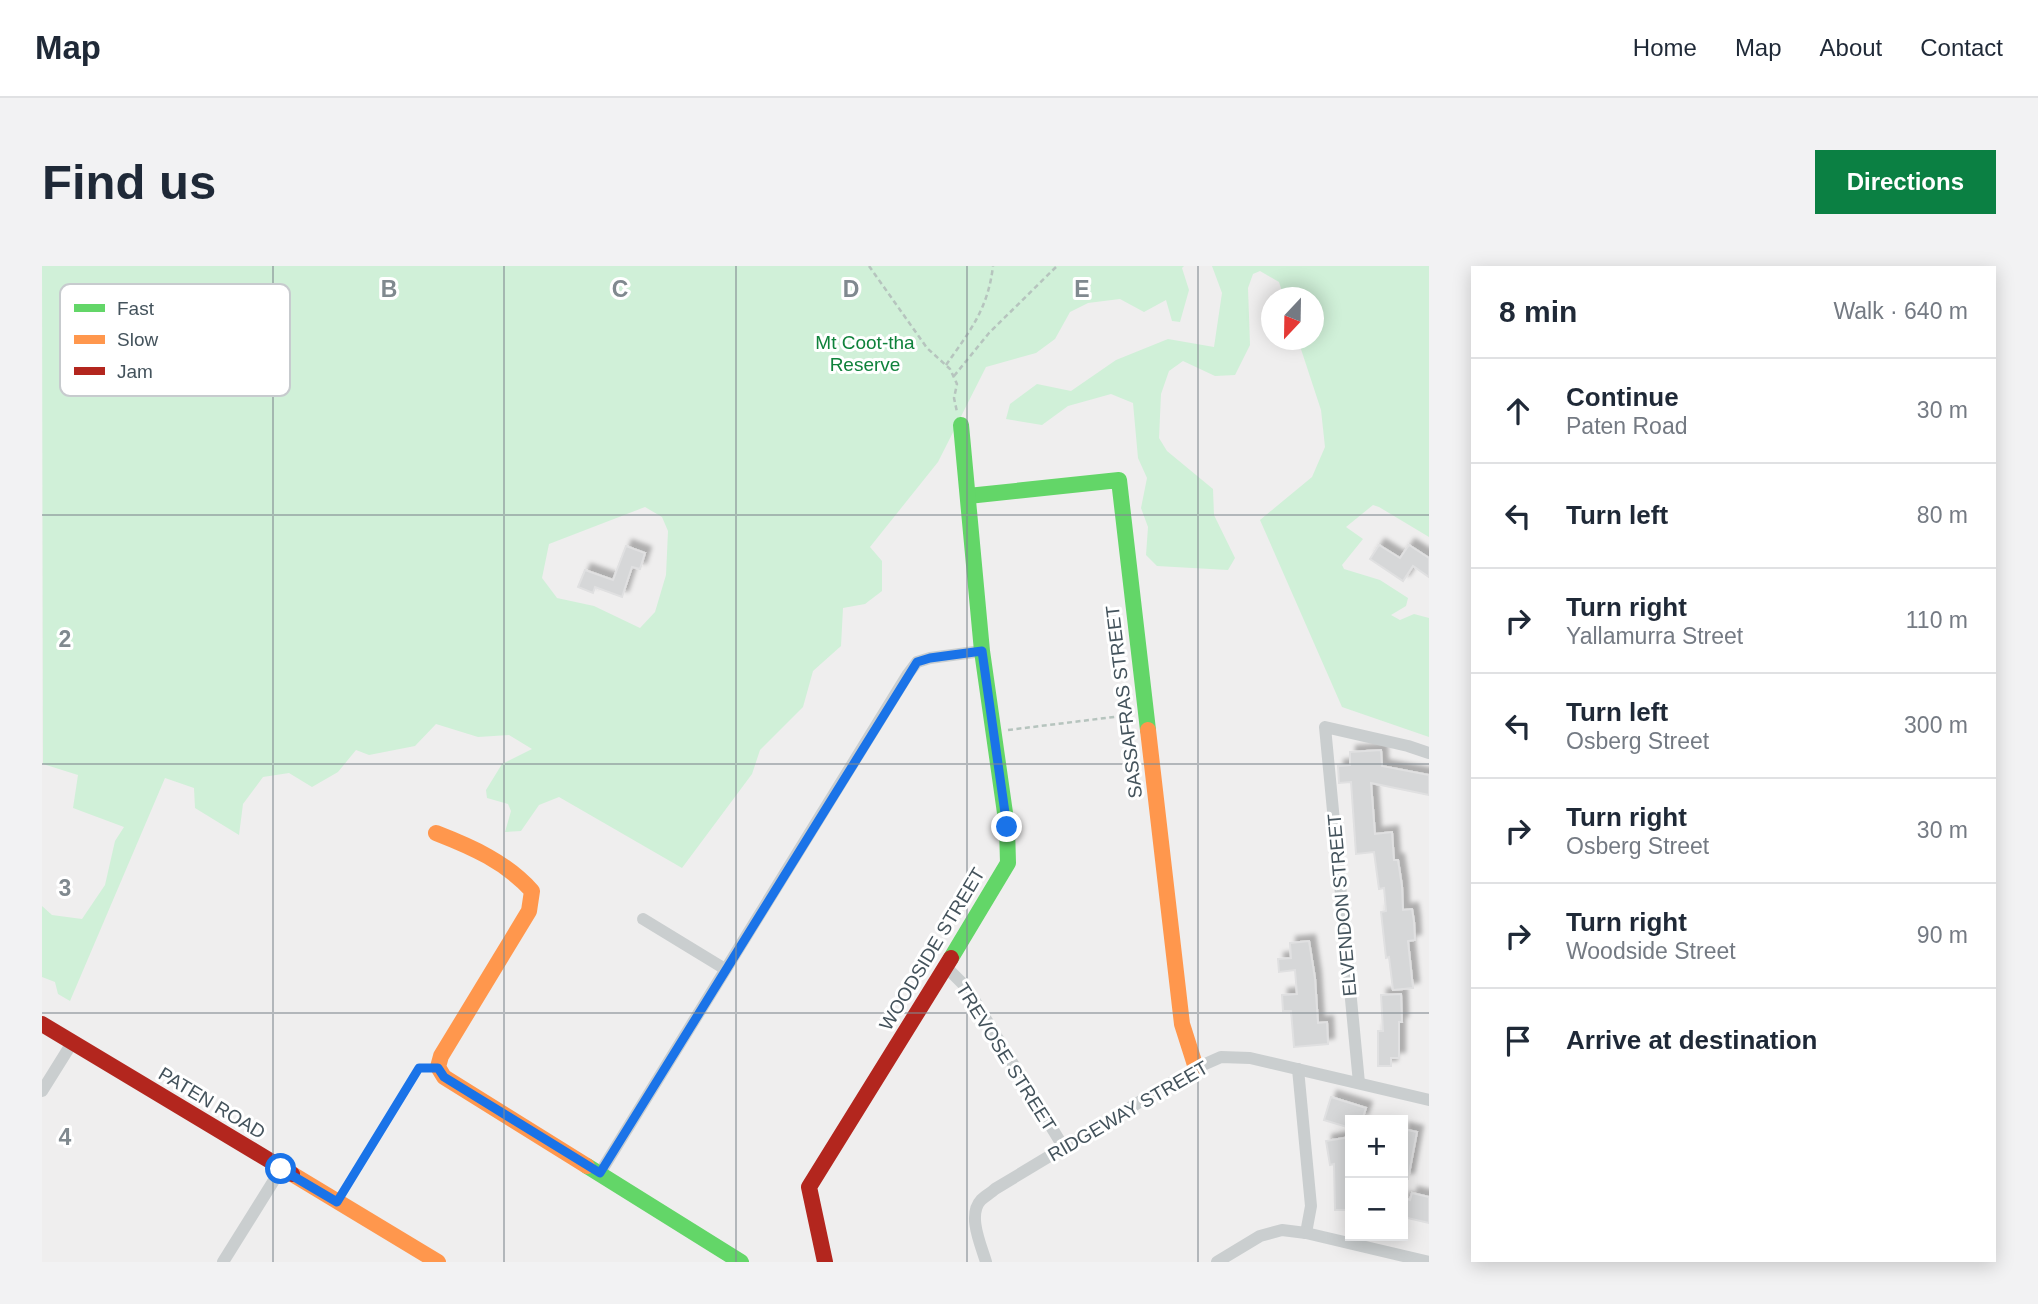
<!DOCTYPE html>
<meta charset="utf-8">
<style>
body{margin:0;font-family:Helvetica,sans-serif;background:#f2f2f3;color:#1f2937}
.controls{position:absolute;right:21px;bottom:21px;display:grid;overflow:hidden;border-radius:0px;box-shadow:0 4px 18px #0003}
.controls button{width:63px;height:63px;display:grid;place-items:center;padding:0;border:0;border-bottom:2px solid #e0e1e3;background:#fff;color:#1f2937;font:35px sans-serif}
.compass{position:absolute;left:1219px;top:21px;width:63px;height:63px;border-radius:50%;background:#fff;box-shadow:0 4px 18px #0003;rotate:202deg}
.stop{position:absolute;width:21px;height:21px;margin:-16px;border:5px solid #1a73e8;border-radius:50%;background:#fff}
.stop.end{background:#1a73e8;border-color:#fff;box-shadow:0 2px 7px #0008}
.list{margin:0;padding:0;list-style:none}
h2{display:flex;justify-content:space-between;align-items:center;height:91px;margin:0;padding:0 28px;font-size:30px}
h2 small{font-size:23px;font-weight:400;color:#747a83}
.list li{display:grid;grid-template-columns:46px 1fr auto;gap:21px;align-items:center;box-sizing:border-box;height:105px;padding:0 28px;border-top:2px solid #e0e1e3}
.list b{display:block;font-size:26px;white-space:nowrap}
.list p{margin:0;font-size:23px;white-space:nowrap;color:#747a83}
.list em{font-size:23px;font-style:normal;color:#747a83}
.icon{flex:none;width:38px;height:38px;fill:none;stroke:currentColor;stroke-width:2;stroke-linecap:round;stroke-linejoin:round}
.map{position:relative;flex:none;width:1387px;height:996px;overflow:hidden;border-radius:0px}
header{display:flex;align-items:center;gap:42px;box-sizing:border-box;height:98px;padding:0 35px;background:#fff;border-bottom:2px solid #e0e1e3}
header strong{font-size:33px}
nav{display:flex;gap:38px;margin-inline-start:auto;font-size:24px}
.intro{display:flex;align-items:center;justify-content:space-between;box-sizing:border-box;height:168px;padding:0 42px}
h1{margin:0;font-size:49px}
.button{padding:18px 32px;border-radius:0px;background:#0b8043;color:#fff;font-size:24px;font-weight:700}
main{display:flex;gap:42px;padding:0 42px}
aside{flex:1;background:#fff;border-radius:0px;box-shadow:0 4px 18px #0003}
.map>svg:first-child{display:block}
</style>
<header>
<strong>Map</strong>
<nav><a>Home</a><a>Map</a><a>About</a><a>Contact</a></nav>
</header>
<div class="intro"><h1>Find us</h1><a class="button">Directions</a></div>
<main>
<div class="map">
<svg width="1387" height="996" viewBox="0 0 1387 996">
<defs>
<filter id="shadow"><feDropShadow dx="6" dy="-6" stdDeviation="2" flood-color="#0004"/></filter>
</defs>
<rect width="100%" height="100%" fill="#efeeee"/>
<!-- green -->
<g fill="#d0f0d8" fill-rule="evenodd">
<path d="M0,0h1142l-2,2 7,22 -9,32 -8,-1 -6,-21 -22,12 -24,-13 -32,4 -18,9 -15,27 -19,14 -50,14 -48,95 -68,85 12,14v30l-17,13 -22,4 -2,38 -28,25 -10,36 -43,43 -8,24 -70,94 -123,-71 -20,8 -18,26 -16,1 6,-21 -3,-7 -21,-6 -1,-8 16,-26 30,-15 -23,-14 -31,2 -42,-13 -21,22 -46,9 -13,-5 -18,22 -26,15 -23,-14 -26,4 -20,27 -4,31 -44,-27 -1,-20 -29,-10 -95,223 -12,-7 -3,-12 -13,-5v-71l10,9 30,4 23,-34 10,-44 9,-14 -51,-19 5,-33 -35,-11zM603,241l17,10 6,14 -2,44 -11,37 -15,16 -46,-22 -37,-8 -15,-20 7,-34z"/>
<path d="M1170,0h217v271l-50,-30 -6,-2 -27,22 17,12 -21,26 2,4 36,11 28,18 -2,8 -15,9 9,5 14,-6 15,4v119l-87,-30 -82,-187 52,-43 13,-30 -4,-37 -23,-70h16v-42l-30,-1 -5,-15 -19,-11 -7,3 -5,14 2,57 -15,30 -20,1 -32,-15 -14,10 -8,23 -2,44 8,13 46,38 1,26 21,43 -7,12 -71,-4 -11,-11 2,-28 -7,-19 6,-30 -9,-20 -5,-55 -22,-9 -43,12 -26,19 -36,-6 4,-15 27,-20 34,7 45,-31 52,-21 46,8 8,-54z"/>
</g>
<!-- building -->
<g fill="#d6d7d8" stroke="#e0e0e1" stroke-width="2" filter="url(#shadow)">
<path d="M1337,279l21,13 9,-13 20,13v19l-16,-11 -10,15 -33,-22z"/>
<path d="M584,280l19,7 -5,16 -8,-2 -10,30 -27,-10 -2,6 -15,-6 7,-17 28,10z"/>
<path d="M1339,484l1,16 47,9v20l-58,-12 4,51 17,-2 2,28h4l4,26 1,24 9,-1 2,12 1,19 -7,1 5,47 -20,2 -4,-33 -3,1 -5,-46 5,-1 -2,-23 -5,1 -5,-37 -18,2 -5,-72 -12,1 -1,-17 12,-1v-13z"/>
<path d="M1267,675l6,37 3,45 9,-1 1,22 -34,3 -3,-36h-8l-1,-16 15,-1 -2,-24 -16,2 -1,-13 13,-1 -1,-15z"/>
<path d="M1359,728l1,28h-3v36h-8v8h-13v-35h5l-2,-36z"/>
<path d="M1289,831l35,11 -4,12h-12v8l-26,-8z"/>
<path d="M1361,863l14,3 -9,47h-5z"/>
<path d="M1308,871v73h-15l-1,-46 -4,1 -4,-24z"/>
<path d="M1370,927l17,4v26l-26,-6v-19l7,2z"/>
</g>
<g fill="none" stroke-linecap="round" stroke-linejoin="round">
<!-- path -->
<g stroke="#b6c4be" stroke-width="2.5" stroke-dasharray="5 3.5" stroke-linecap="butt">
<path d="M827,0l58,82 23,21 7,15 -3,14 3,14"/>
<path d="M904,99c24,-34 42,-56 47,-99"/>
<path d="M912,110l35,-43 68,-67"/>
<path d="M966,464l122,-15"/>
<path d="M302,924l75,-122h4"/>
</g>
<!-- street -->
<g stroke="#cacecf" stroke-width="12">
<path d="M601,653l82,50"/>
<path d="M904,701l21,21 97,160"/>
<path d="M1256,803l13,137 -5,27"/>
<path d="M1317,817l-34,-356 83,19 21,7"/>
<path d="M0,825l30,-48"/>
<path d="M558,907l308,-499 9,-12 13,-4 52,-7"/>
<path d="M181,996l58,-93"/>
<path d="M944,996c-5,-17 -19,-47 -5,-62 4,-4 10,-7 14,-11l201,-121 25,-11 29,1 179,42"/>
<path d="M1175,996l43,-26 22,-6 24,3 123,29"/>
</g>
<!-- fast -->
<g stroke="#63d668" stroke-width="16">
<path d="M926,230l151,-16 29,250"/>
<path d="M909,692l57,-95 -1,-36 -25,-176 -21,-226"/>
<path d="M545,900l154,96"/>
</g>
<!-- slow -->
<g stroke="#ff974d" stroke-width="16">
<path d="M1106,464l34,294 14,44"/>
<path d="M394,567c36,14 70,29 96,58l-3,20 -88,145 -3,11 6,10 143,89"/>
<path d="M250,908l146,88"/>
</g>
<!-- jam -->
<g stroke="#b3261e" stroke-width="16">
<path d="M0,758l250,150"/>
<path d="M783,996l-16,-75 142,-229"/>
</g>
</g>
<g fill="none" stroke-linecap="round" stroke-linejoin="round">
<!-- route -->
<path stroke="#1a73e8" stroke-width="9" d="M239,903l56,33 82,-134h19l6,9 156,96 317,-511 13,-4 52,-7 25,176"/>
</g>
<!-- grid -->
<path fill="none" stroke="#80898f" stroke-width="2" stroke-opacity="0.55" d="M231,0v996M462,0v996M694,0v996M925,0v996M1156,0v996M0,249h1387M0,498h1387M0,747h1387"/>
<g text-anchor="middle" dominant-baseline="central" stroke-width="6" stroke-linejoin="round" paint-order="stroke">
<!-- park labels -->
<g font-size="19" fill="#0f823b" stroke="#fff">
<text x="823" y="76">Mt Coot-tha<tspan x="823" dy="22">Reserve</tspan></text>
</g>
<!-- street labels -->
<g font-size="19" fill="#44535c" stroke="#fff">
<text transform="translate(1082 436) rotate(-97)">SASSAFRAS STREET</text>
<text transform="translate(1300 639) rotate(-95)">ELVENDON STREET</text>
<text transform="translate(890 683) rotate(-59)">WOODSIDE STREET</text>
<text transform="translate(964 791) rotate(58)">TREVOSE STREET</text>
<text transform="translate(170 837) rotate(31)">PATEN ROAD</text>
<text transform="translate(1086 845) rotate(-30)">RIDGEWAY STREET</text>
</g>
</g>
<!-- legend -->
<rect x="18" y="18" width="230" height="112" rx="10" fill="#fff" stroke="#c7cbce" stroke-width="2"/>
<rect x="32" y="38" width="31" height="8" fill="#63d668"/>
<rect x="32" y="69" width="31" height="9" fill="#ff974d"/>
<rect x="32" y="101" width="31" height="8" fill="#b3261e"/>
<g font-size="19" fill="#44535c">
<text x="75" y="49">Fast</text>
<text x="75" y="80">Slow</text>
<text x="75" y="112">Jam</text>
</g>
<g font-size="23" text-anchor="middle" font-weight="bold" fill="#80898f" stroke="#fff" stroke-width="6" stroke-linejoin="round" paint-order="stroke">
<text x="347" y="31">B</text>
<text x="578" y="31">C</text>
<text x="809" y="31">D</text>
<text x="1040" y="31">E</text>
<text x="23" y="381">2</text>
<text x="23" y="630">3</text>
<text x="23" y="879">4</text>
</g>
</svg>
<div class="controls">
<button>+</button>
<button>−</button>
</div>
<svg class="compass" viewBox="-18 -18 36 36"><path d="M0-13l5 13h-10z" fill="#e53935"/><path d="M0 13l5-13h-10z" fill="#747a83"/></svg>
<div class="stop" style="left:239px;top:903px"></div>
<div class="stop end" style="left:965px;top:561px"></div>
</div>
<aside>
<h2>8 min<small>Walk · 640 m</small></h2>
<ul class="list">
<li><svg class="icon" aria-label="ahead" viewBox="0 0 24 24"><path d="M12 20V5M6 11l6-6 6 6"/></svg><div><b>Continue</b><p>Paten Road</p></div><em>30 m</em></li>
<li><svg class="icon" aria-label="left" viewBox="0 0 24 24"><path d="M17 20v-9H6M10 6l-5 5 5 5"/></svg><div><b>Turn left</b></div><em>80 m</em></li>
<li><svg class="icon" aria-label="right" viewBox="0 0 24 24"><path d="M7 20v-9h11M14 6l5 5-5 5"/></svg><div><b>Turn right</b><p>Yallamurra Street</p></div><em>110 m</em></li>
<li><svg class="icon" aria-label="left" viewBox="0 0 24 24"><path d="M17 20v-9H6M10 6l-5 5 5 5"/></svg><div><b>Turn left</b><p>Osberg Street</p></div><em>300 m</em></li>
<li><svg class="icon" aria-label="right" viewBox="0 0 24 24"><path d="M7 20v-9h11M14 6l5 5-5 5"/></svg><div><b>Turn right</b><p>Osberg Street</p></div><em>30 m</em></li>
<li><svg class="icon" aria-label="right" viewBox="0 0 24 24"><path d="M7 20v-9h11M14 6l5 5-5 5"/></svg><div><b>Turn right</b><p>Woodside Street</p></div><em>90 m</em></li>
<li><svg class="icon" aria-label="arrive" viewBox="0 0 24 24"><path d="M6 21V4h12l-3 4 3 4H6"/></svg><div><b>Arrive at destination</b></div></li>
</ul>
</aside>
</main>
